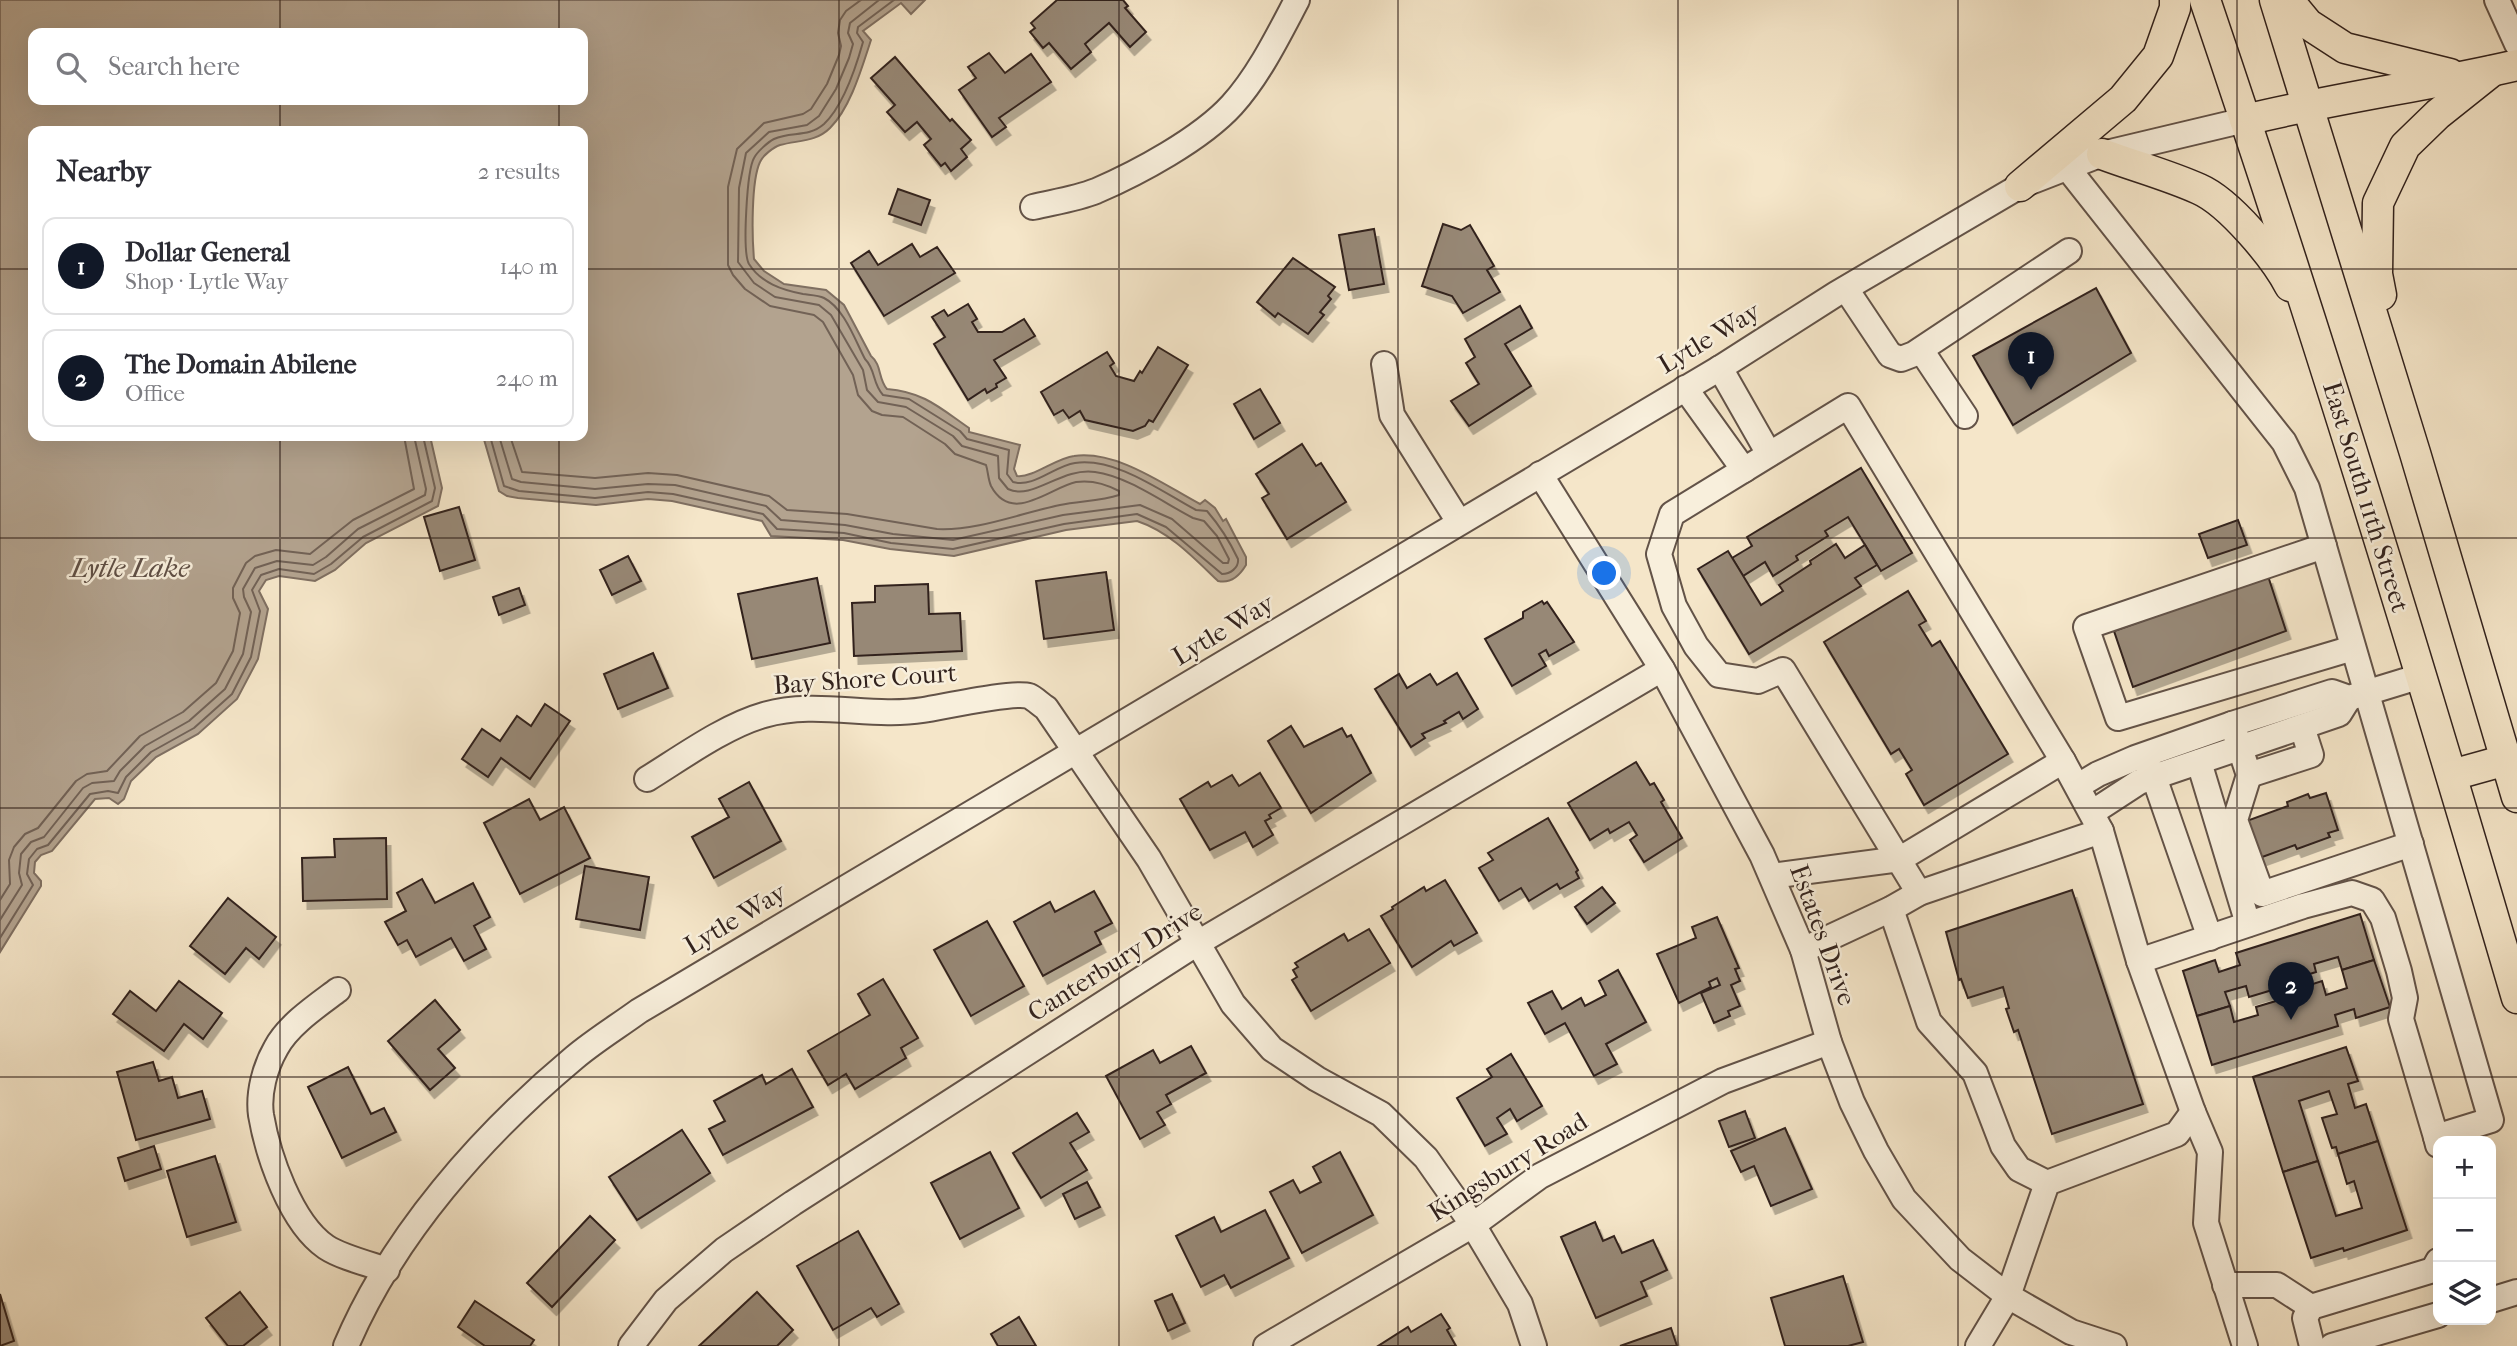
<!DOCTYPE html>
<meta charset="utf-8">
<style>
body{margin:0;font-family:"IM FELL French Canon",serif;background:#f2f2f3;color:#2b2b33}
.controls{position:absolute;right:21px;bottom:21px;display:grid;overflow:hidden;border-radius:14px;box-shadow:0 7px 28px #0002}
.controls button{width:63px;height:63px;display:grid;place-items:center;padding:0;border:0;border-bottom:2px solid #e1e1e2;background:#fff;color:#2b2b33;font:35px sans-serif}
.you{position:absolute;left:1605px;top:574px;width:24px;height:24px;margin:-18px;border:5px solid #fff;border-radius:50%;background:#1a73e8;box-shadow:0 0 0 10px #1a73e833}
.badge{display:grid;place-items:center;width:46px;height:46px;border-radius:50%;background:#111827;color:#fff;font-size:23px;font-weight:700}
.pin{position:absolute;translate:-50% -58px;filter:drop-shadow(0 2px 4px #0008)}
.pin::after{content:'';position:absolute;top:37px;width:24px;height:21px;background:inherit;clip-path:polygon(0 0,100% 0,50% 100%)}
.list{margin:0;padding:0;list-style:none}
h2{display:flex;justify-content:space-between;align-items:center;height:91px;margin:0;padding:0 28px;font-size:30px}
h2 small{font-size:23px;font-weight:400;color:#7c7c81}
.list li{display:grid;grid-template-columns:46px 1fr auto;gap:21px;align-items:center;box-sizing:border-box;height:98px;margin:0 14px 14px;padding:0 14px;border:2px solid #e1e1e2;border-radius:14px}
.list b{display:block;font-size:26px;white-space:nowrap}
.list p{margin:0;font-size:23px;white-space:nowrap;color:#7c7c81}
.list em{font-size:23px;font-style:normal;color:#7c7c81}
.icon{flex:none;width:38px;height:38px;fill:none;stroke:currentColor;stroke-width:2;stroke-linecap:round;stroke-linejoin:round}
.map{position:relative;flex:none;width:2517px;height:1346px;overflow:hidden}
.search{position:absolute;background:#fff;box-shadow:0 7px 28px #0002;left:28px;top:28px;width:560px;height:77px;display:flex;align-items:center;gap:18px;box-sizing:border-box;padding:0 24px;border-radius:14px;color:#7c7c81;font-size:26px}
.panel{position:absolute;background:#fff;box-shadow:0 7px 28px #0002;left:28px;top:126px;width:560px;height:315px;border-radius:14px}
.map>svg:first-child{display:block}
</style>
<div class="map">
<svg width="2517" height="1346" viewBox="0 0 2517 1346">
<defs>
<filter id="shadow"><feDropShadow dx="4.5" dy="8" stdDeviation="0" flood-color="#0004"/></filter>
</defs>
<rect width="100%" height="100%" fill="#f5e6c9"/>
<filter id="stains"><feTurbulence type="fractalNoise" baseFrequency=".00286" numOctaves="4"/><feColorMatrix values="0 0 0 0 .2 0 0 0 0 .09 0 0 0 0 .02 0 0 0 .5 -.17"/></filter>
<radialGradient id="worn" r=".72"><stop offset=".6" stop-color="#630" stop-opacity="0"/><stop offset="1" stop-color="#630" stop-opacity=".3"/></radialGradient>
<!-- water -->
<path fill="#b3a38f" stroke="#7f6f61" stroke-width="2" fill-rule="evenodd" d="M0,0h925l-14,14 -10,-11 -38,28 8,9c-9,27 -20,67 -41,88 -14,14 -31,12 -50,17 -6,2 -17,10 -20,17 -9,19 -8,75 -6,97l10,12 20,13 42,6 18,15 27,51c11,9 7,23 16,33 37,3 53,19 82,39v4l51,13 -6,24 3,7c16,2 39,-18 57,-20 43,-6 90,29 126,48l5,-4 10,8 8,13 3,-2 20,38v8c-6,10 -15,19 -28,16 -24,-23 -48,-49 -81,-60l-71,9 -112,26 -64,-7 -47,-9 -72,-4 -9,-15 -90,-20 -24,-2 -52,6 -78,-7 -11,-2 -8,-5 -16,-55h100v-305h-550v305h397l12,52 -4,18 -72,37 -31,27 -20,11 -36,-5 -13,4 -7,11 9,18 -10,50 -21,40 -39,35 -42,23 -25,24 -7,18 -6,5 -9,-6 -14,1 -43,52 -11,4 -6,7 -1,11 7,8v5l-41,66zM33,33h550v67h-550z"/>
<g fill="none" stroke-linecap="round" stroke-linejoin="round">
<!-- shore -->
<g stroke="#726256" stroke-width="2">
<path d="M490,436l14,50 15,5 76,7 53,-6 25,2 90,20 14,15 67,4 47,10 62,6 111,-25 73,-10 29,13 56,47c8,0 17,-6 16,-15 -9,-19 -18,-33 -31,-48l-11,-1c-34,-18 -80,-53 -121,-47 -21,3 -41,25 -62,19l-6,-8 2,-24 -42,-11 -7,-8 -51,-32 -26,-4c-11,-12 -7,-25 -18,-36 -10,-19 -21,-51 -41,-61 -6,-3 -15,-3 -21,-4 -21,-4 -42,-11 -54,-30 -7,-12 -2,-94 5,-106 3,-6 14,-16 20,-19 17,-8 34,-1 50,-15 19,-18 32,-57 39,-82l-6,-9 1,-6 36,-27"/>
<path d="M499,436l13,43 9,3 74,7 53,-5 27,1 91,21 15,14 64,5 48,9 60,6 110,-25 77,-10 32,14 51,44h5l1,-4 -12,-23 -13,-15 -11,-3c-29,-15 -66,-42 -98,-46 -34,-5 -62,29 -87,17l-9,-11 -1,-22 -36,-10 -9,-10 -47,-29 -28,-5 -11,-12 -4,-20 -32,-55 -12,-10 -44,-8 -21,-14 -16,-21 1,-74 7,-35 23,-21 38,-7 12,-9 17,-27 13,-31 4,-14 -5,-11 2,-10 29,-23"/>
<path d="M510,436l12,36 73,6 53,-5 29,2 92,21 18,14 60,4 90,15c40,2 84,-16 123,-24 19,-4 41,-4 59,-10v-4c-13,-7 -29,-11 -43,-9 -27,6 -64,43 -85,4 -3,-7 -3,-15 -5,-21l-31,-11 -10,-10 -42,-27 -21,-2 -10,-4 -14,-16 -5,-20 -30,-53 -9,-7 -44,-9 -25,-17 -12,-14 -5,-10v-78l9,-38 27,-26 39,-9 8,-5 16,-25 12,-29 2,-9 -3,-13 2,-13 6,-9 15,-11"/>
<path d="M0,900l10,-16 -1,-24 5,-13 11,-13 13,-6 38,-47 11,-7 20,-3 33,-35 43,-24 33,-29 17,-32 7,-38 -7,-15v-10l13,-25 9,-7 21,-6 34,4 43,-34 61,-31 -10,-53"/>
<path d="M0,920l22,-35 -3,-12 2,-19 10,-12 13,-5 39,-49 9,-5 22,-2 6,-10 25,-25 44,-25 36,-32 18,-35 8,-42 -7,-15 -1,-8 12,-21 22,-7 36,4 13,-8 32,-28 67,-34 1,-6 -12,-53"/>
<path d="M0,938l33,-53 -6,-11 2,-15 8,-10 11,-4 42,-51 18,-3 10,2 8,-16 25,-25 43,-24 38,-34 19,-37 9,-46 -8,-21 9,-15 18,-6 35,5 17,-10 32,-27 69,-36 3,-13 -12,-52"/>
</g>
</g>
<!-- building -->
<g fill="#978876" stroke="#32221d" stroke-width="2" filter="url(#shadow)">
<path d="M1057,0h66l5,6 -3,2 21,24 -16,15 -21,-24 -24,21 6,8 -20,17 -22,-26 -6,5 -13,-16 5,-4 -4,-5z"/>
<path d="M989,53l16,20 26,-19 20,28 -52,36 7,9 -14,10 -33,-47 17,-12 -8,-11z"/>
<path d="M895,57l55,64 2,-2 19,21 -10,9 6,8 -16,14 -6,-8 -4,3 -17,-21 7,-6 -14,-17 -12,10 -18,-20 8,-7 -24,-27z"/>
<path d="M898,189l32,11 -9,25 -32,-11z"/>
<path d="M1443,224l18,6 9,-5 24,41 -7,4 13,22 -37,21 -11,-17 -30,-10z"/>
<path d="M1374,229l10,55 -35,6 -10,-55z"/>
<path d="M912,244l8,13 17,-10 18,26 -71,43 -33,-53 18,-12 9,14z"/>
<path d="M1293,258l42,29 -7,9 3,3 -11,13 4,3 -16,19 -30,-21 -3,4 -18,-15z"/>
<path d="M2096,288l35,65 -118,72 -40,-69z"/>
<path d="M968,304l9,15 -5,3 6,10h24l22,-13 11,17 -41,24 12,18 -10,6 1,3 -10,6 -2,-4 -17,11 -34,-56 11,-7 -13,-20 12,-7 4,6z"/>
<path d="M1520,306l12,22 -27,16 26,42 -62,40 -18,-25 28,-17 -13,-21 9,-6 -10,-18z"/>
<path d="M1158,347l30,18 -35,57 -4,-2 -4,6 -12,5 -48,-11 -5,-9 -11,7 -6,-8 -9,5 -13,-23 66,-40 7,11 -4,3 6,10 18,5 6,-10 2,2z"/>
<path d="M1260,389l20,34 -26,16 -20,-35z"/>
<path d="M1302,444l14,22 5,-3 25,39 -59,37 -25,-41 7,-4 -13,-20z"/>
<path d="M1861,468l51,85 -31,18 -33,-54 -23,14 3,5 -32,20 2,4 -25,16 -8,-14 -22,14 -11,-18 20,-12 -5,-9z"/>
<path d="M459,507l16,53 -35,11 -16,-54z"/>
<path d="M2238,520l9,25 -39,13 -9,-24z"/>
<path d="M1836,544l9,14 20,-13 12,20 -22,13 6,8 -112,68 -51,-85 30,-18 33,54 22,-14 -4,-6 32,-21 -1,-3z"/>
<path d="M628,556l13,25 -29,14 -12,-25z"/>
<path d="M1106,572l8,58 -70,9 -8,-58z"/>
<path d="M2268,576l18,55 -153,56 -19,-56z"/>
<path d="M817,578l13,65 -78,16 -14,-65z"/>
<path d="M928,584l1,30 31,-1 2,38 -108,5 -2,-53 23,-1v-16z"/>
<path d="M519,588l6,17 -26,10 -6,-18z"/>
<path d="M1908,591l18,30 -7,4 13,21 8,-5 68,113 -84,51 -18,-31 6,-4 -13,-21 -8,5 -67,-112z"/>
<path d="M1542,601l2,3 3,-2 27,40 -25,14 -3,-6 -7,4 7,12 -34,20 -27,-47 38,-21v-6z"/>
<path d="M653,653l15,35 -50,21 -14,-35z"/>
<path d="M1457,673l21,36 -15,10 -4,-7 -15,9 2,2 -24,11 3,4 -14,9 -36,-58 24,-15 8,14 23,-14 7,11z"/>
<path d="M545,704l25,17 -40,58 -29,-21 -13,19 -26,-18 20,-30 18,12 17,-25 14,10z"/>
<path d="M1291,726l13,21 38,-19 5,9 4,-2 20,38 -60,40 -43,-72z"/>
<path d="M1636,762l14,23 4,-2 10,17 -3,2 21,36 -38,24 -14,-22 7,-5 -8,-13 -19,11 -2,-4 -18,11 -22,-37z"/>
<path d="M1260,773l21,35 -12,7 2,3 -6,3 8,14 -20,12 -8,-15 -35,18 -30,-51 28,-17 3,5 21,-12 7,11z"/>
<path d="M749,782l32,59 -67,37 -22,-41 37,-20 -10,-18z"/>
<path d="M2326,793l12,37 -10,3 2,4 -33,12 -2,-4 -41,15 -13,-37 47,-17 -1,-4 21,-8 2,4z"/>
<path d="M529,799l11,21 24,-13 26,51 -70,36 -36,-71z"/>
<path d="M1548,818l30,52 -2,2 3,6 -19,11 -3,-5 -28,17 -8,-13 -22,13 -20,-33 14,-8 -5,-7z"/>
<path d="M386,838l1,61 -84,2 -1,-43 33,-1 -1,-18z"/>
<path d="M585,866l64,11 -9,53 -64,-11z"/>
<path d="M422,879l13,24 38,-20 17,34 -16,9 12,23 -22,12 -13,-23 -35,19 -9,-17 -9,5 -13,-23 21,-11 -9,-18z"/>
<path d="M1445,880l32,53 -23,13 -3,-5 -39,26 -31,-51 12,-7 -1,-2 32,-20 2,4z"/>
<path d="M1602,887l13,16 -28,21 -12,-17z"/>
<path d="M2072,890l71,214 -91,30 -34,-104 -4,2 -8,-23 3,-1 -6,-21 -35,11 -7,-19 -2,1 -13,-48z"/>
<path d="M1094,891l18,32 -17,9 6,12 -58,32 -29,-54 36,-20 5,10z"/>
<path d="M228,898l48,39 -17,22 -13,-11 -21,26 -35,-28z"/>
<path d="M2360,914l14,46 -32,10 -4,-13 -24,7 2,8 -38,12 1,4 -30,9 -3,-11 -21,6 5,14 -33,10 -14,-45 32,-11 4,12 21,-7 -4,-12z"/>
<path d="M1717,917l22,51 -4,1 5,12 -9,4 9,21 -12,5 2,5 -16,7 -13,-30 19,-8 -3,-7 -8,4 2,5 -32,16 -22,-49 39,-16 -4,-11z"/>
<path d="M987,921l37,65 -53,30 -37,-66z"/>
<path d="M1369,929l21,34 -79,48 -19,-31 5,-3 -4,-7 5,-3 -3,-4 49,-29 4,7z"/>
<path d="M2374,960l16,47 -34,11 -2,-9 -19,6 3,11 -126,39 -15,-49 33,-10 4,16 24,-7 -2,-8 40,-12 -2,-5 28,-9 4,14 21,-7 -5,-18z"/>
<path d="M1618,970l28,52 -40,22 11,20 -23,12 -29,-53 -20,11 -17,-31 24,-12 10,18 19,-11 4,8 21,-11 -7,-14z"/>
<path d="M883,979l35,59 -17,10 5,10 -51,31 -9,-15 -18,11 -20,-34 62,-36 -12,-21z"/>
<path d="M179,981l43,32 -19,26 -19,-15 -20,27 -51,-37 17,-23 26,20z"/>
<path d="M435,1000l25,30 -22,19 17,19 -25,22 -42,-49z"/>
<path d="M1191,1046l15,27 -40,22 5,9 -14,8 8,13 -25,14 -34,-63 47,-26 7,13z"/>
<path d="M2346,1047l12,34 -10,3 7,24 11,-4 12,37 -40,13 -2,-7 -4,1 -10,-30 15,-4 -8,-23 -30,10 19,60 -35,11 -30,-95z"/>
<path d="M1511,1054l31,52 -25,15 -7,-12 -13,9 10,16 -22,12 -28,-48 35,-21 -5,-8z"/>
<path d="M153,1062l6,19 13,-4 6,21 24,-7 8,28 -74,21 -19,-68z"/>
<path d="M348,1067l23,47 13,-6 12,24 -54,26 -34,-71z"/>
<path d="M792,1069l21,38 -90,48 -14,-26 16,-8 -11,-20 48,-26 4,9z"/>
<path d="M1745,1111l10,27 -26,9 -10,-26z"/>
<path d="M1077,1113l12,19 -19,11 17,27 -46,28 -28,-45z"/>
<path d="M1785,1128l27,61 -41,17 -17,-40 -13,6 -10,-21z"/>
<path d="M682,1130l28,43 -73,47 -28,-43z"/>
<path d="M2378,1141l29,89 -63,21 -1,-3 -32,10 -28,-86 35,-11 18,55 26,-8 -8,-27 -7,3 -9,-30z"/>
<path d="M154,1146l7,23 -36,12 -7,-23z"/>
<path d="M990,1152l29,56 -59,31 -29,-56z"/>
<path d="M1340,1152l33,63 -71,38 -32,-61 23,-12 7,13 21,-11 -8,-15z"/>
<path d="M215,1156l21,66 -49,15 -20,-66z"/>
<path d="M1087,1182l13,25 -25,12 -12,-25z"/>
<path d="M1265,1210l24,48 -58,30 -7,-13 -23,12 -25,-51 38,-19 7,15z"/>
<path d="M590,1216l25,24 -63,67 -25,-24z"/>
<path d="M1595,1222l8,19 11,-5 8,17 31,-13 14,30 -26,12 6,14 -51,22 -35,-81z"/>
<path d="M858,1231l41,73 -22,13 -6,-9 -38,22 -36,-64z"/>
<path d="M1843,1276l20,66 -15,4h-63l-14,-48z"/>
<path d="M240,1292l27,35 -24,19h-15l-22,-28z"/>
<path d="M757,1292l36,38 -16,16h-78z"/>
<path d="M0,1294l14,47 -14,5z"/>
<path d="M1172,1294l13,29 -17,8 -13,-30z"/>
<path d="M475,1301l59,39 -4,6h-45l-27,-19z"/>
<path d="M1441,1314l9,14 -3,2 9,16h-78l30,-19 3,5z"/>
<path d="M1019,1317l17,29h-38l-7,-12z"/>
<path d="M1671,1328l6,18h-57z"/>
</g>
<g fill="none" stroke-linecap="round" stroke-linejoin="round">
<!-- minor casing -->
<g stroke="#635348" stroke-width="28">
<g id="minor">
<path d="M2497,0l20,44"/>
<path d="M2066,166l218,276 23,46 184,632 -55,17 2,8"/>
<path d="M1033,207c21,-5 43,-8 63,-16 42,-18 105,-52 136,-86 27,-30 46,-69 65,-105"/>
<path d="M1846,289l44,66 11,4 13,-5 155,-103"/>
<path d="M1921,350l44,66"/>
<path d="M1384,364l8,51 67,107"/>
<path d="M1720,368l49,86"/>
<path d="M1685,388l59,82"/>
<path d="M1540,474l122,195 100,186 41,95 26,92 23,60 24,49 28,48 56,60 48,37 63,36 43,14"/>
<path d="M2324,546l-238,81 32,91 235,-70"/>
<path d="M2232,724l17,51 -14,45 27,74 149,-50"/>
<path d="M2199,762l49,162"/>
<path d="M2147,764l7,13 56,161"/>
<path d="M2249,775l62,-20 -9,-28"/>
<path d="M647,779c34,-21 78,-53 117,-64 52,-15 106,3 159,-5 20,-3 90,-19 106,-14 5,2 12,9 17,12l103,151 84,145 39,45 45,30 64,35 45,44 47,67 47,79 14,42"/>
<path d="M2078,786l20,-12 37,-16 97,-34 100,-32 17,6 72,-22"/>
<path d="M2093,812l46,-30 200,-68 10,-16"/>
<path d="M1772,876l128,-17 163,-98"/>
<path d="M1919,893l-136,-223 -25,11 -39,-6 -23,-29 -22,-40 -15,-52 13,-40 176,-108 215,355 38,70"/>
<path d="M1891,909l38,113 46,51 28,73 16,23 28,14"/>
<path d="M1803,950l88,-41 28,-16 182,-62 38,130 54,151 17,40 -4,71 39,123"/>
<path d="M2139,961l164,-55 49,-13 20,7 11,18 16,53 6,27 -4,21 35,118"/>
<path d="M338,990c-20,15 -50,35 -62,58 -11,19 -18,45 -15,67 7,41 30,108 65,132 15,10 43,17 61,23"/>
<path d="M2225,1285h52l34,22"/>
<path d="M2491,1300l26,-8"/>
<path d="M346,1346c47,-111 136,-211 228,-288 20,-17 43,-31 65,-47l1081,-643 116,-74 184,-108 82,-32 143,-34"/>
<path d="M631,1346l35,-46 58,-50 69,-47 403,-259 466,-275"/>
<path d="M1266,1346l207,-121 67,-49 183,-95 106,-39"/>
<path d="M1978,1346l30,-50 39,-113 130,-49 16,-22"/>
<path d="M2312,1346l-7,-28 6,-11 122,-37 5,-9"/>
<path d="M2332,1346l106,-31"/>
</g>
</g>
<!-- major casing -->
<g stroke="#32221d" stroke-width="33">
<g id="major">
<path d="M2205,0c112,330 214,663 312,998"/>
<path d="M2275,0l140,453 102,344"/>
<path d="M2288,0l20,24 37,24 105,26"/>
<path d="M2245,120c90,-22 182,-34 272,-55"/>
<path d="M2102,154c32,12 66,21 97,35 30,13 76,68 91,97"/>
<path d="M2020,186l103,-87 35,-43 17,-48v-8"/>
<path d="M2381,295l-4,-21 1,-71 27,-57 33,-32 54,-43"/>
<path d="M2452,775l54,-15"/>
</g>
</g>
<!-- minor -->
<use href="#minor" stroke="#f8efdc" stroke-width="24"/>
<!-- major -->
<use href="#major" stroke="#f5e6c9" stroke-width="30"/>
</g>
<!-- grid -->
<path fill="none" stroke="#32221d" stroke-width="2" stroke-opacity="0.55" d="M280,0v33M559,0v33M839,0v1346M1119,0v1346M1398,0v1346M1678,0v1346M1958,0v1346M2237,0v1346M280,100v31M559,100v31M0,269h33M583,269h1934M280,436v910M559,436v910M0,538h2517M0,808h2517M0,1077h2517"/>
<g text-anchor="middle" dominant-baseline="central" stroke-width="5" stroke-linejoin="round" paint-order="stroke">
<!-- street labels -->
<g font-size="26" fill="#32221d" stroke="#f8efdc">
<text transform="translate(1709 338) rotate(-31)">Lytle Way</text>
<text transform="translate(2366 497) rotate(73)">East South 11th Street</text>
<text transform="translate(1223 630) rotate(-31)">Lytle Way</text>
<text transform="translate(865 679) rotate(-4)">Bay Shore Court</text>
<text transform="translate(735 919) rotate(-31)">Lytle Way</text>
<text transform="translate(1823 935) rotate(70)">Estates Drive</text>
<text transform="translate(1115 962) rotate(-32)">Canterbury Drive</text>
<text transform="translate(1508 1167) rotate(-32)">Kingsbury Road</text>
</g>
<!-- water labels -->
<g font-size="28" font-style="italic" fill="#5f4f45" stroke="#f8efdc">
<text x="130" y="567">Lytle Lake</text>
</g>
</g>
<rect width="100%" height="100%" filter="url(#stains)"/>
<rect width="100%" height="100%" fill="url(#worn)"/>
</svg>
<div class="controls">
<button>+</button>
<button>−</button>
<button><svg class="icon" aria-label="layers" viewBox="0 0 24 24"><path d="M12 4l9 5-9 5-9-5zM3 14l9 5 9-5"/></svg></button>
</div>
<div class="you"></div>
<div class="pin badge" style="left:2031px;top:390px">1</div>
<div class="pin badge" style="left:2291px;top:1020px">2</div>
<div class="search"><svg class="icon" aria-label="search" viewBox="0 0 24 24"><circle cx="10" cy="10" r="6"/><path d="M15 15l6 6"/></svg>Search here</div>
<section class="panel">
<h2>Nearby<small>2 results</small></h2>
<ul class="list">
<li><span class="badge">1</span><div><b>Dollar General</b><p>Shop · Lytle Way</p></div><em>140 m</em></li>
<li><span class="badge">2</span><div><b>The Domain Abilene</b><p>Office</p></div><em>240 m</em></li>
</ul>
</section>
</div>
